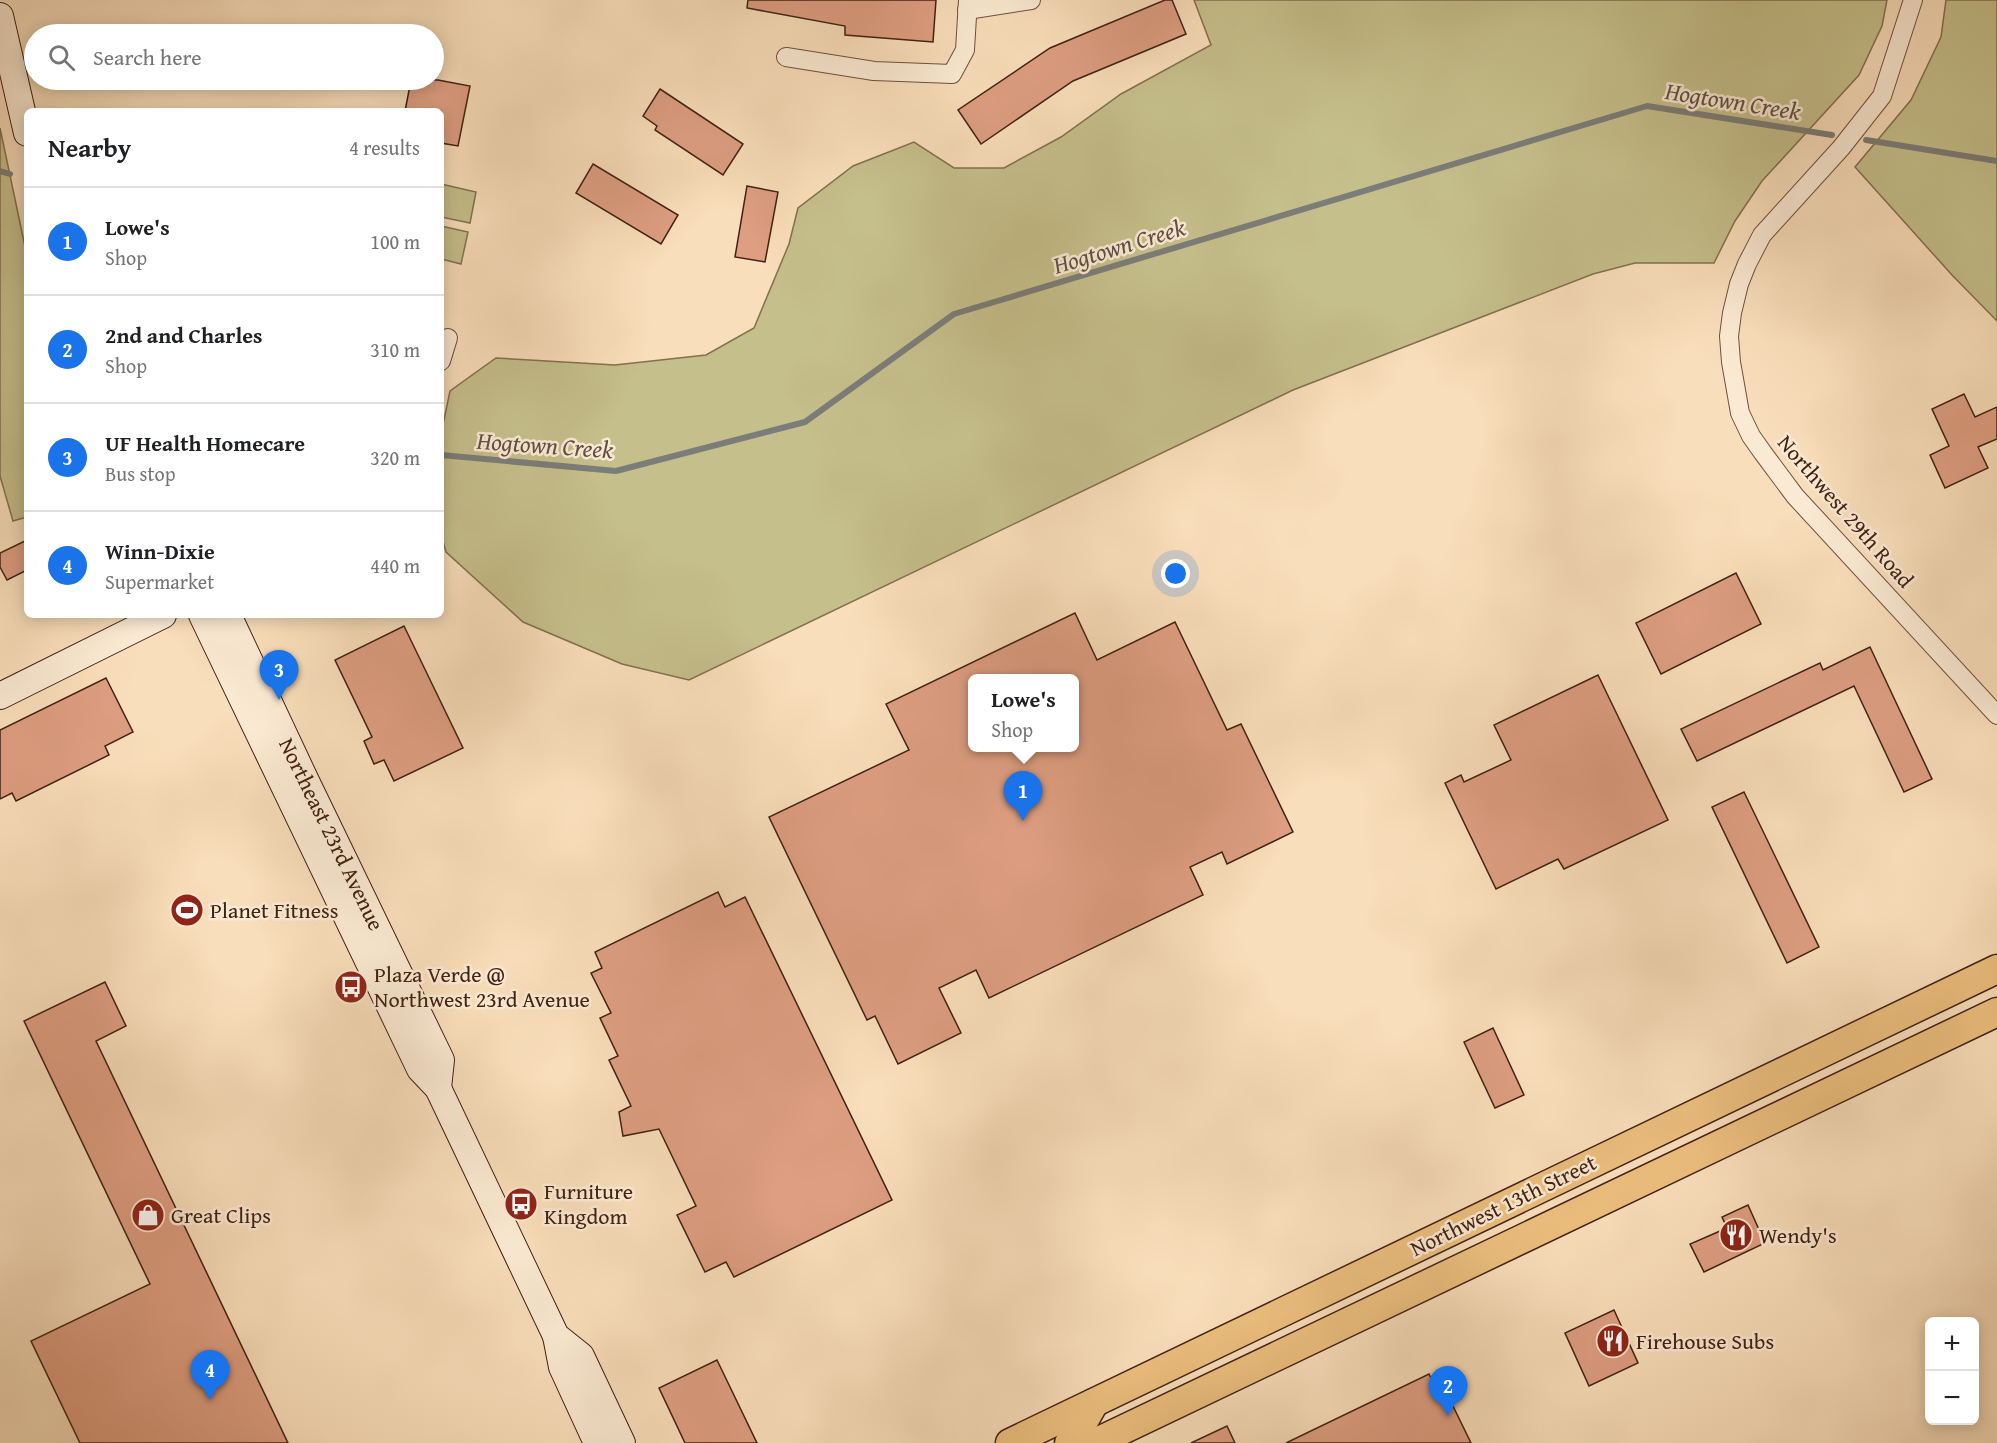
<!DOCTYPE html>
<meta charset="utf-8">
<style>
body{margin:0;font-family:"Gentium Book Plus",serif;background:#f6f6f6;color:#202124}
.controls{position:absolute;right:18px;bottom:18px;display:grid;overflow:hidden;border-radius:9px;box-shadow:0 3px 15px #0003}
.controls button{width:54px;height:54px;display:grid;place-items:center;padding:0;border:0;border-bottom:2px solid #e0e0e0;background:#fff;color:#202124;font:30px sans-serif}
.you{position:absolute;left:1176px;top:574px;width:21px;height:21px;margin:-15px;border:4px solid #fff;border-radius:50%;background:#1a73e8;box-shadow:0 0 0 9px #1a73e833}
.badge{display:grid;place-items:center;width:39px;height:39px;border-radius:50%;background:#1a73e8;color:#fff;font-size:20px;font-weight:700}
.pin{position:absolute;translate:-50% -50px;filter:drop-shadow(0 2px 3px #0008)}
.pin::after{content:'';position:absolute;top:32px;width:21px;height:18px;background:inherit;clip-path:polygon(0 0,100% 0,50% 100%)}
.popup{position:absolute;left:968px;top:674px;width:111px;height:78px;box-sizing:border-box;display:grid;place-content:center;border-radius:9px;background:#fff;filter:drop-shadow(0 2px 4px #0005);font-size:20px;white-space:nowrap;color:#757577}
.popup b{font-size:22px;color:#202124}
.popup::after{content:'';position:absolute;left:50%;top:100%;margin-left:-12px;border:12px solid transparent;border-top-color:#fff}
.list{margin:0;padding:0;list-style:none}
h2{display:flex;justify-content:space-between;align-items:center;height:78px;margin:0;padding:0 24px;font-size:26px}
h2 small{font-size:20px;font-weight:400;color:#757577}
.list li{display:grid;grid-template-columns:39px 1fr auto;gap:18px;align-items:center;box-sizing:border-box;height:108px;padding:0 24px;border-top:2px solid #e0e0e0}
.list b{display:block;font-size:22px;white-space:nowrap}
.list p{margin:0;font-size:20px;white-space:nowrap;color:#757577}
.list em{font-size:20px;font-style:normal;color:#757577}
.icon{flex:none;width:33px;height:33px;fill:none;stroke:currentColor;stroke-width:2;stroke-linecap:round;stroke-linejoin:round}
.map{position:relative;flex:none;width:1997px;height:1443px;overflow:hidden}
.search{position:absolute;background:#fff;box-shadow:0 3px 15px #0003;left:24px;top:24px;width:420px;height:66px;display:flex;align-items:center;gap:15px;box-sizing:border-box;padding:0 21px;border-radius:33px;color:#757577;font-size:22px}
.panel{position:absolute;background:#fff;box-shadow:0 3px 15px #0003;left:24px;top:108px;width:420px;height:510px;border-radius:9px}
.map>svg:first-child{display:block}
</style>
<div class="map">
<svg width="1997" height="1443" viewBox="0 0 1997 1443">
<rect width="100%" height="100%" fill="#f9debb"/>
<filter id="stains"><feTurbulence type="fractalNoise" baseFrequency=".00333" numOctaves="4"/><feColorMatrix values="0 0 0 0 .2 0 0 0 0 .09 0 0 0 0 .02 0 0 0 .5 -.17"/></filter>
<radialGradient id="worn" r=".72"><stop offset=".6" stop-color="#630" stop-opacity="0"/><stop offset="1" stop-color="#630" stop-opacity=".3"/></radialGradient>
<!-- green -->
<g fill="#c5bf8b" stroke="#837050" stroke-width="1.5">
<path d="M1194,0h693l-5,26 -23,49 -97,106 -27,40 -21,42h-79l-42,11 -300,116 -604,290 -67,-16 -99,-42 -77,-70 -5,-18v-100l9,-43 46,-33 119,7 91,-10 48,-27 35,-84 9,-36 55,-42 61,-24 40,26h50l57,-31 60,-43 90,-49z"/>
<path d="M1946,0h51v321l-45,-46 -97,-108 56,-67 30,-63z"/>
<path d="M0,128l27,128v261l-14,4 -13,-45z"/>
<path d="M441,184l35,8 -6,31 -29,-6z"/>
<path d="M441,226l27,6 -7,32 -20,-5z"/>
</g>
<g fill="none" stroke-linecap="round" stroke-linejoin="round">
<!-- stream -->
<g stroke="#7b7d78" stroke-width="6">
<path d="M1866,140l131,21"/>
<path d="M0,171l10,3"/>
<path d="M441,455l175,16 189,-49 149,-108 693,-208 185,29"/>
</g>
</g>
<!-- building -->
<g fill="#de9e81" stroke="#412114" stroke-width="1.5" fill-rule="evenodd">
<path d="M748,0h188l-3,42 -88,-7v-9l-98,-18z"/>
<path d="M1165,0h7l14,34 -113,47 -92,63 -23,-34 92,-62z"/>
<path d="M411,80h27l32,6 -12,60 -17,-3v-32h-36z"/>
<path d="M660,89l83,55 -20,31 -68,-45 2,-4 -14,-10z"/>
<path d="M593,164l85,51 -17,29 -85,-51z"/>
<path d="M747,186l31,6 -13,70 -30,-5z"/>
<path d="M1964,394l11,23 22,-10v32l-19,8 10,21 -43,20 -15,-33 19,-9 -17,-37z"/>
<path d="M27,540v30l-20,10 -7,-13v-14z"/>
<path d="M1736,573l25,51 -100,50 -25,-51z"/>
<path d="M1075,613l22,47 78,-38 52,108 14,-6 52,108 -66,32 -5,-12 -32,15 13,28 -214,103 -13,-28 -37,18 22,45 -63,31 -23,-48 -8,4 -98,-203 140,-67 -23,-46zM972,678h102v69h-102z"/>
<path d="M404,626l59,122 -69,33 -10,-21 -10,4 -10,-23 8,-4 -37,-77z"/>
<path d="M1870,647l62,132 -28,13 -50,-106 -157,75 -16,-32 139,-66 3,7z"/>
<path d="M1598,675l70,145 -104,49 -6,-10 -62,30 -51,-106 16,-8 3,7 47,-22 -17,-35z"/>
<path d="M106,678l27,54 -28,14 4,9 -93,46 -4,-8 -12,6v-69z"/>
<path d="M1744,792l75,155 -32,16 -75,-156z"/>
<path d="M718,892l7,15 20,-10 147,303 -158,77 -8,-15 -21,10 -28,-57 19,-9 -37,-77 -36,7 -4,-24 12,-6 -22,-46 9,-4 -18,-38 11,-5 -20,-40 11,-5 -7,-16z"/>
<path d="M105,982l21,44 -30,15 192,402h-208l-49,-102 119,-57 -126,-263z"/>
<path d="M1493,1028l31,67 -29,13 -31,-66z"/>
<path d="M1748,1205l17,38 -61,29 -14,-28 37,-16 -5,-11z"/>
<path d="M1614,1310l24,53 -49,23 -24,-53z"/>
<path d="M717,1360l40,83h-72l-26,-55z"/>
<path d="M1429,1374l15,31 7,-3 20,41h-185z"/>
<path d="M1227,1426l8,17h-44z"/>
</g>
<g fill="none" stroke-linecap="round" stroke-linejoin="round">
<!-- street casing -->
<g stroke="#6f503e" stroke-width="20">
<g id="street">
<path d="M1913,0l-31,96 -41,52 -79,87 -15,29 -8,20 -7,29 -3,23 2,26 9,51 11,23 12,17 32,43 202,219"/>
<path d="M967,10l64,-10"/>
<path d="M786,57l88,14 78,3 13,-24 3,-50"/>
<path d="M441,361l7,-23"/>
</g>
</g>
<!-- secondary casing -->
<g stroke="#412114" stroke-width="28">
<g id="secondary">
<path d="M0,16l27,117"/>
<path d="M202,615l218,454 18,19 118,248 25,20 41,87"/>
<path d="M228,615l77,164 136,281 -3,28"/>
<path d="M0,696l163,-81"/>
<path d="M556,1336l6,31 35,76"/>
</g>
</g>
<!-- primary casing -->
<g stroke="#412114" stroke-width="31">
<g id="primary">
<path d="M1010,1443l987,-474"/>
<path d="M1069,1443l8,-10 17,-30"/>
<path d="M1095,1443l902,-431"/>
</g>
</g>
<!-- street -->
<use href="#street" stroke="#fbead3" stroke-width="18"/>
<!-- secondary -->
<use href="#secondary" stroke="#fbead3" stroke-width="26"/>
<!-- primary -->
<use href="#primary" stroke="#ecbf7e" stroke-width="28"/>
</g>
<!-- icons -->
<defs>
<g id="stadium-disc" transform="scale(1.725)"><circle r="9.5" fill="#8f2418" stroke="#fbead3"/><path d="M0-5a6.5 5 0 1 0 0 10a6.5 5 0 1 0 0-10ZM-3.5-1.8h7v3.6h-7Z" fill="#fff"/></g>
<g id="bus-disc" transform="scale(1.725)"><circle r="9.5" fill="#8f2418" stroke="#fbead3"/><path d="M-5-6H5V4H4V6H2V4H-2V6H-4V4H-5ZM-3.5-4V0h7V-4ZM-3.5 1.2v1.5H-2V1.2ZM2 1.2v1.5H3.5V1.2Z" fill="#fff"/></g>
<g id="shop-disc" transform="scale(1.725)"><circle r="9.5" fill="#8f2418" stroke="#fbead3"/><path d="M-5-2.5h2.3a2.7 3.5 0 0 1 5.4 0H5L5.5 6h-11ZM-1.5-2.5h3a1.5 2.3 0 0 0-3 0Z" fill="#fff"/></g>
<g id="restaurant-disc" transform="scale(1.725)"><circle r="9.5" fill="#8f2418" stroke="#fbead3"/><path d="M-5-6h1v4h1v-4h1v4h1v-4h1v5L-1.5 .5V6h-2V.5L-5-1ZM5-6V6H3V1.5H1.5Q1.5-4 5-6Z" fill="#fff"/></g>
</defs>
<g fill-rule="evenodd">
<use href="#stadium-disc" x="187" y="910"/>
<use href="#bus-disc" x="351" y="987"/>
<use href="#bus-disc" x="521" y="1204"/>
<use href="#shop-disc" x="148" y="1215"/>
<use href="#restaurant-disc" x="1736" y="1235"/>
<use href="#restaurant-disc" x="1613" y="1341"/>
</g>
<g text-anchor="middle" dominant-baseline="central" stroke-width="5" stroke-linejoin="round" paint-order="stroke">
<!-- street labels -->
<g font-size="22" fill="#412114" stroke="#fbead3">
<text transform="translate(1846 511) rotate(49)">Northwest 29th Road</text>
<text transform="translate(332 834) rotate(64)">Northeast 23rd Avenue</text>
<text transform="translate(1503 1205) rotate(-26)">Northwest 13th Street</text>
</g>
<!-- poi labels -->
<g font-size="22" fill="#412114" stroke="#fbead3" text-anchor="start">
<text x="210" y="910">Planet Fitness</text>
<text x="374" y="974">Plaza Verde @<tspan x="374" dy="25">Northwest 23rd Avenue</tspan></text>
<text x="544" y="1191">Furniture<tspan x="544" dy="25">Kingdom</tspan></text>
<text x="171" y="1215">Great Clips</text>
<text x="1759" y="1235">Wendy's</text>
<text x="1636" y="1341">Firehouse Subs</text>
</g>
<!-- water labels -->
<g font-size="24" font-style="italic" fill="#5e4f46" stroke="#fbead3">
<text transform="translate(1733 101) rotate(9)">Hogtown Creek</text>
<text transform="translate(1119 246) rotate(-17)">Hogtown Creek</text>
<text transform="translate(545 445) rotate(4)">Hogtown Creek</text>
</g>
</g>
<rect width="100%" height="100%" filter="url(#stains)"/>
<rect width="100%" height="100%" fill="url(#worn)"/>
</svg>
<div class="controls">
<button>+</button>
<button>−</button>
</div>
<div class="you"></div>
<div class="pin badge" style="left:1023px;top:821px">1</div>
<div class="popup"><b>Lowe's</b>Shop</div>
<div class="pin badge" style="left:1448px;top:1416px">2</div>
<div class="pin badge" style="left:279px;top:700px">3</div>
<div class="pin badge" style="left:210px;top:1400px">4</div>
<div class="search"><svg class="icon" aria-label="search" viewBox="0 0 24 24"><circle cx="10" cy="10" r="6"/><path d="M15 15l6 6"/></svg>Search here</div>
<section class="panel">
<h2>Nearby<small>4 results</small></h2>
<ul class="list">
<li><span class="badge">1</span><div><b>Lowe's</b><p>Shop</p></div><em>100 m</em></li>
<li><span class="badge">2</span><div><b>2nd and Charles</b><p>Shop</p></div><em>310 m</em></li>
<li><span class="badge">3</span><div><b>UF Health Homecare</b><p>Bus stop</p></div><em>320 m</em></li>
<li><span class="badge">4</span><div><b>Winn-Dixie</b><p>Supermarket</p></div><em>440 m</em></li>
</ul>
</section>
</div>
